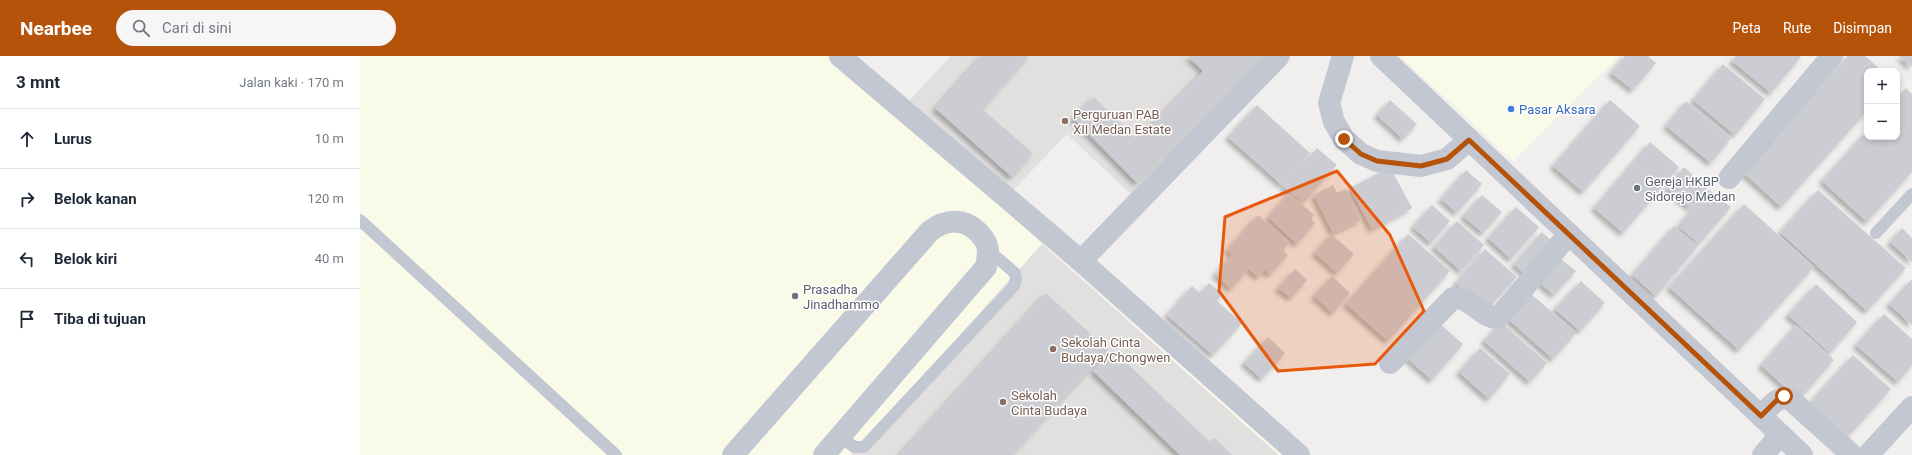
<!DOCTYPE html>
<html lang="id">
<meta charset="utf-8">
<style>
body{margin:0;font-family:Roboto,sans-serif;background:#f6f6f7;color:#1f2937}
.controls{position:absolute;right:12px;top:12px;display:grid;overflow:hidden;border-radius:8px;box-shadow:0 2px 6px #0003}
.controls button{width:36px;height:36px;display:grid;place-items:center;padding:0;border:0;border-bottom:1px solid #e0e1e3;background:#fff;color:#1f2937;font:20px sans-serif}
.stop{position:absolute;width:12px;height:12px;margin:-9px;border:3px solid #b45309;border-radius:50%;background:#fff}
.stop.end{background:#b45309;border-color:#fff;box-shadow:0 1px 4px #0008}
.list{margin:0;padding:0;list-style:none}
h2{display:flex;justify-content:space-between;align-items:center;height:52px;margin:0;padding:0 16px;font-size:17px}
h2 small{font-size:13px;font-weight:400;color:#747a83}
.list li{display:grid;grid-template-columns:26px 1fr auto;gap:12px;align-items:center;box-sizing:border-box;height:60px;padding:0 16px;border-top:1px solid #e0e1e3}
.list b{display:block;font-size:15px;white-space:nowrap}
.list em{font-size:13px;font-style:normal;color:#747a83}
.icon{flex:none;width:22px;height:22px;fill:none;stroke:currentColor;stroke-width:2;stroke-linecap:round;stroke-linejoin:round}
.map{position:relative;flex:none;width:1552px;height:399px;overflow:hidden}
header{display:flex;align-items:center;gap:24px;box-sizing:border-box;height:56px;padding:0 20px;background:#b45309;color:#fff}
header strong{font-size:19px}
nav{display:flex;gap:22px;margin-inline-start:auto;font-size:14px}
.search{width:280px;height:36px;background:#f6f6f7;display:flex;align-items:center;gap:10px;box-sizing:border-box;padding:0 14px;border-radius:22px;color:#747a83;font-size:15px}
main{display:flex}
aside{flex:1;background:#fff}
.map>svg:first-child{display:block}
</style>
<header>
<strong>Nearbee</strong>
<div class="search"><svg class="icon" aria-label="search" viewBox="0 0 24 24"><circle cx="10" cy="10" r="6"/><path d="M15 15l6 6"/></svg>Cari di sini</div>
<nav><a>Peta</a><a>Rute</a><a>Disimpan</a></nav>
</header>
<main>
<aside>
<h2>3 mnt<small>Jalan kaki · 170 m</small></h2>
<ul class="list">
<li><svg class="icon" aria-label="ahead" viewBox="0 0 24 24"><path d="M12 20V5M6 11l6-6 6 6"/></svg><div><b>Lurus</b></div><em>10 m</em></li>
<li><svg class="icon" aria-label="right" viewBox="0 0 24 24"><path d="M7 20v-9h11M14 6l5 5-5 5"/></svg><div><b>Belok kanan</b></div><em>120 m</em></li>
<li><svg class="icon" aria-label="left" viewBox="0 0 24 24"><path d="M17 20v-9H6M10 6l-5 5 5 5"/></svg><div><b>Belok kiri</b></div><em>40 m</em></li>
<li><svg class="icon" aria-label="arrive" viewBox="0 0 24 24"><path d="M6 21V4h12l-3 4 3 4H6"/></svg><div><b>Tiba di tujuan</b></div></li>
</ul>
</aside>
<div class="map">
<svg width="1552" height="399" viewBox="0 0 1552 399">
<defs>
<filter id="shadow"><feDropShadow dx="-3.5" dy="3.5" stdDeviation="2" flood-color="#0004"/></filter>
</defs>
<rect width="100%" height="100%" fill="#f1efee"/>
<!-- commercial -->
<g fill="#fafae9">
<path d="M0,0h484l58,52 140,136 241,211h-923z"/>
<path d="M1040,0h219l-106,105z"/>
</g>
<!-- education -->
<g fill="#e2e0df">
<path d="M591,0h328l-142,144 -70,-66 -66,69 -99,-95z"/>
<path d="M682,188l237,211h-428z"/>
</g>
<!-- building -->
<g fill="#ccccd3" filter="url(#shadow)">
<path d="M621,0h48l-47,53 51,44 -21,24 -77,-69z"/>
<path d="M828,0h76l-127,127 -64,-65 21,-21 42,42 67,-68z"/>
<path d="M1265,0h23l8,7 -23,27 -22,-17z"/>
<path d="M1376,0h63l2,1 -30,36 -39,-32z"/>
<path d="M1488,0h17l17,15h-15v40l-86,96 -38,-35z"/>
<path d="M1539,0h13v9l-1,2z"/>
<path d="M1363,8l42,35 -30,36 -42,-35z"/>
<path d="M1546,32l6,6v78l-45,50 -45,-41 45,-50v6h30v-39z"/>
<path d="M1030,44l27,24 -14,15 -26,-24z"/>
<path d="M1250,44l30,26 -57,66 -30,-26z"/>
<path d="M1326,45l45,37 -20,25 -45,-37z"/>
<path d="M897,49l53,48 -28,32 -54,-48z"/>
<path d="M1290,86l29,25 -56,66 -29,-25z"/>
<path d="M957,92l20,17 -34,38 -20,-17z"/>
<path d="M1030,111l22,41 -40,21 -22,-41z"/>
<path d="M1324,111l23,21 -17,20 -23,-20z"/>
<path d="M1106,114l16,14 -25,29 -16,-14z"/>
<path d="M973,129l4,8 8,-4 16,31 -28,13 -19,-38z"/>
<path d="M1349,134l22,17 -32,37 -21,-18z"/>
<path d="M1458,134l88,78 -39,43 -87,-79z"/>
<path d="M929,137l25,22 -3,4 4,4 -18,21 -29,-27z"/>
<path d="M1122,139l20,17 -19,21 -20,-17z"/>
<path d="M1384,148l70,63 -75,83 -70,-63z"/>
<path d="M1072,149l18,16 -19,22 -18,-16z"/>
<path d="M1156,151l23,20 -28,32 -23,-21z"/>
<path d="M898,159l31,28 -6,7 5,5 -18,20 -5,-5 -7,7 -31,-27z"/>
<path d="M1097,165l27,24 -23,26 -27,-24z"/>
<path d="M1314,170l24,20 -42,50 -24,-21z"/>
<path d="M1542,172l10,10v24l-22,-20z"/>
<path d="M1182,176l12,11 -28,32 -12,-11z"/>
<path d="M971,178l23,20 -17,19 -22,-20z"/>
<path d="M1048,178l42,37 -62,70 -42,-37z"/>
<path d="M1125,193l32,28 -30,33 -31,-27z"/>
<path d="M872,199l16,15 -17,19 -16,-15z"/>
<path d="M1201,203l15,12 -22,24 -14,-12z"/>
<path d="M935,213l12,11 -16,18 -13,-10z"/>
<path d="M972,220l18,17 -17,20 -19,-17z"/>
<path d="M1552,223v46l-23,-21z"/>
<path d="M1221,225l24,22 -25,28 -25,-22z"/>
<path d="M849,227l14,11 -6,7 25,22 -29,32 -46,-40 25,-29 8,7z"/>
<path d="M1456,228l41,38 -27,31 -42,-38z"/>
<path d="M1169,236l47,41 -23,26 -46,-41z"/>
<path d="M686,237l62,57 -96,105h-113z"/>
<path d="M1524,258l28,25v27l-14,16 -42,-37z"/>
<path d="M1078,266l25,22 -31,36 -25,-22z"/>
<path d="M1141,266l46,41 -17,19 -46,-41z"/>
<path d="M1436,269l38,35 -35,40 -38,-35z"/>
<path d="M908,281l17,16 -23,26 -18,-16z"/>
<path d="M1120,292l30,26 -21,25 -30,-27z"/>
<path d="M753,294l97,92 5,-4 17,17h-52l-87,-84z"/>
<path d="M1493,299l38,34 -46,51 -38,-34z"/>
</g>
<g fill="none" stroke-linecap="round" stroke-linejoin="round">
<!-- service -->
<g stroke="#c3c7d2" stroke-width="12">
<path d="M0,164l256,235"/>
<path d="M1516,177l36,-39"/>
<path d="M481,381l13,10h10l150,-161 2,-7 -1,-6 -27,-23"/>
</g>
<!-- minor -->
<g stroke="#c3c7d2" stroke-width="22">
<path d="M480,0l241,205 218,194"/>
<path d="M983,0l-14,47 5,19 10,17 17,15 16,7 44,5 26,-7 22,-19"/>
<path d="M1021,0l421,399"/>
<path d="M1369,122l103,-122"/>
<path d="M721,205l198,-205"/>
<path d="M1030,307l63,-65c17,-3 30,23 46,19l70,-83"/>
<path d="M1401,360c9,-9 16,-21 29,-17l62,56"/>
<path d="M373,399l197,-224c16,-12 34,-13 48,1 5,5 10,12 10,19 0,5 -1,11 -2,16l-162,188"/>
<path d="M1403,399l17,-20"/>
<path d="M1508,399l44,-48"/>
</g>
</g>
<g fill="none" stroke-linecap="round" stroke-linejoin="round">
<!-- route -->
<path stroke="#b45309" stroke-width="5" d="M984,83l17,15 16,7 44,5 26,-7 22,-19 292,276 18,-18 5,-2"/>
</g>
<!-- marked area -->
<path fill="#e8590c" fill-opacity="0.2" stroke="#e8590c" stroke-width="3" stroke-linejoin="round" d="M977,115l53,64 34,76 -49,53 -97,7 -59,-80 6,-74z"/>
<!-- markers -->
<circle fill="#3f7fe0" stroke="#fff" stroke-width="1.5" cx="1151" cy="53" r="4"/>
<g fill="#8d6e63" stroke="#fff" stroke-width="1.5">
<circle cx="705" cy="65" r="4"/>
<circle cx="693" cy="293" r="4"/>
<circle cx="643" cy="346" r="4"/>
</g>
<g fill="#6b7280" stroke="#fff" stroke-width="1.5">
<circle cx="1277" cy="132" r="4"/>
<circle cx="435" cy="240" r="4"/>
</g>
<g text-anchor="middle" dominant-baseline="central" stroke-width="3" stroke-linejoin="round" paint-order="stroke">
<!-- shop labels -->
<g font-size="13" fill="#366cbe" stroke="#fff" text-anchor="start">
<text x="1159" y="53">Pasar Aksara</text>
</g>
<!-- education labels -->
<g font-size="13" fill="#785e54" stroke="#fff" text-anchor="start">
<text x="713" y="58">Perguruan PAB<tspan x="713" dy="15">XII Medan Estate</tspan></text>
<text x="701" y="286">Sekolah Cinta<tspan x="701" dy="15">Budaya/Chongwen</tspan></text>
<text x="651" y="339">Sekolah<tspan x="651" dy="15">Cinta Budaya</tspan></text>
</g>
<!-- worship labels -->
<g font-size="13" fill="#5b616d" stroke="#fff" text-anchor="start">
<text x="1285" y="125">Gereja HKBP<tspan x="1285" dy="15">Sidorejo Medan</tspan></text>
<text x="443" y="233">Prasadha<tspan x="443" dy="15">Jinadhammo</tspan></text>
</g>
</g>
</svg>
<div class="controls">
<button>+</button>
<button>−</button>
</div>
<div class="stop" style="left:1424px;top:340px"></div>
<div class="stop end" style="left:984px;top:83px"></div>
</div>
</main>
